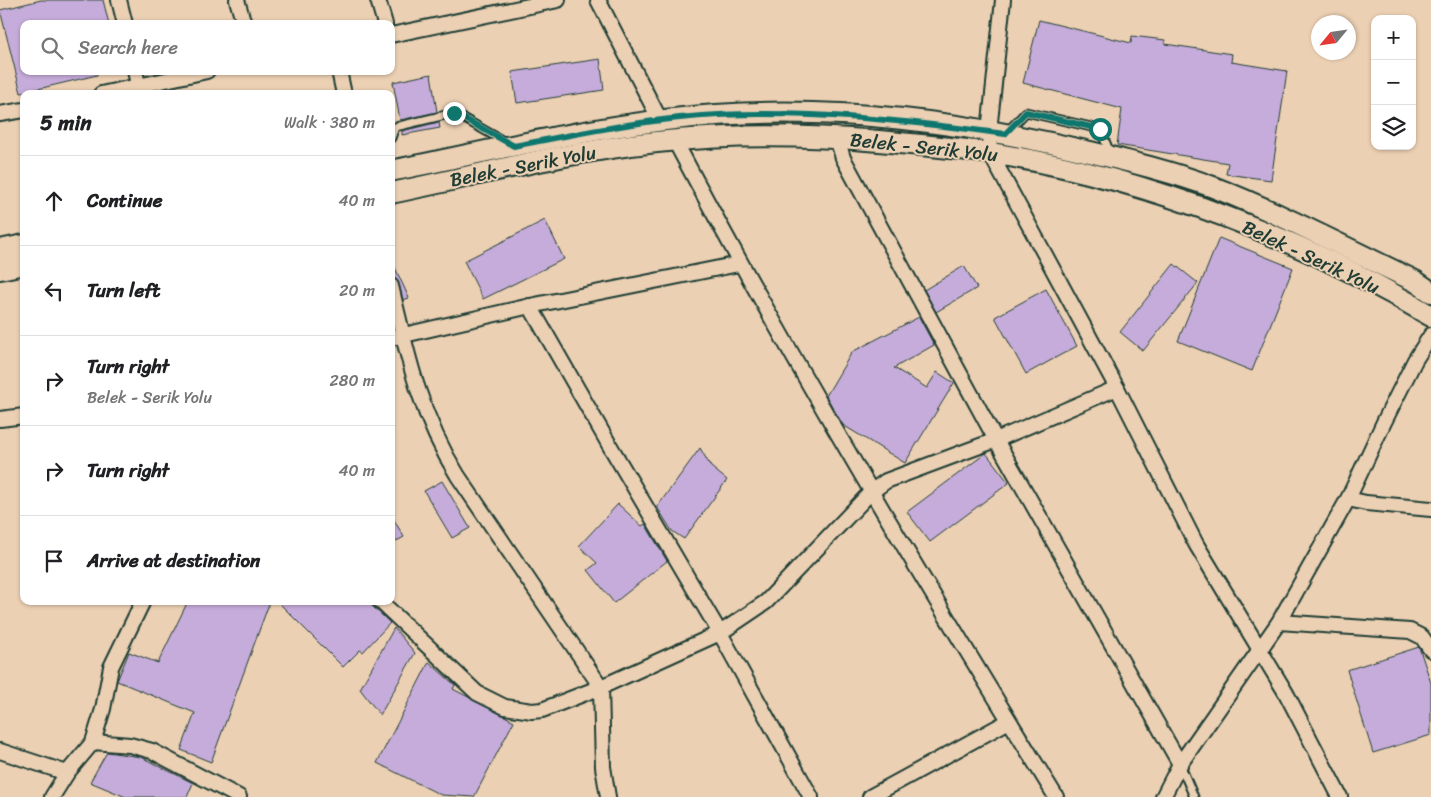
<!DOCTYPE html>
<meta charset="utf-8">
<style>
body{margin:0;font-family:Sriracha,sans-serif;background:#f6f6f6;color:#202124}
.controls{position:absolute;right:15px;top:15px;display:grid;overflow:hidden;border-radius:10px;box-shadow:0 1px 4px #0004}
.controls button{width:45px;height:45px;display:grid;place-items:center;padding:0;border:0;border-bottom:1px solid #e0e0e0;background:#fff;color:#202124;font:25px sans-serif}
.compass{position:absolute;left:1311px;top:15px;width:45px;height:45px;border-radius:50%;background:#fff;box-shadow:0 1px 4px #0004;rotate:241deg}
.stop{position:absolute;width:15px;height:15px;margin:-11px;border:4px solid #0f766e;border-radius:50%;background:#fff}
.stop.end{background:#0f766e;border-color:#fff;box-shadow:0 1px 5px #0008}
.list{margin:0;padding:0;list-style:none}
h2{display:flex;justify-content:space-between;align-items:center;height:65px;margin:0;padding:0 20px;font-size:21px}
h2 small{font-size:16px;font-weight:400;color:#757577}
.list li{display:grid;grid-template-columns:32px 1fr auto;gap:15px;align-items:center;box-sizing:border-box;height:90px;padding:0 20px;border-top:1px solid #e0e0e0}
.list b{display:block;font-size:19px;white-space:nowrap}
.list p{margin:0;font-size:16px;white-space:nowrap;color:#757577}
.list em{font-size:16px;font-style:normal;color:#757577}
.icon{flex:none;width:28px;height:28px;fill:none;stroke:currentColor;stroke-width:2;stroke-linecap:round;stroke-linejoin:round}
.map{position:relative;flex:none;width:1431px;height:797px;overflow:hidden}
.search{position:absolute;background:#fff;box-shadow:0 1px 4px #0004;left:20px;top:20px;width:375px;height:55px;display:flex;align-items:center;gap:12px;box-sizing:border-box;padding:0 18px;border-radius:10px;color:#757577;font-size:19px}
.panel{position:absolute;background:#fff;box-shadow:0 1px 4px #0004;left:20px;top:90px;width:375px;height:515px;border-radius:10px}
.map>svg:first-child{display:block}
</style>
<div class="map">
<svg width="1431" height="797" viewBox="0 0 1431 797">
<rect width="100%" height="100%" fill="#ecd0b3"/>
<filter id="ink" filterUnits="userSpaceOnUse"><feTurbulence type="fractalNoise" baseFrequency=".02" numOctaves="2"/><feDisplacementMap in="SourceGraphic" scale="10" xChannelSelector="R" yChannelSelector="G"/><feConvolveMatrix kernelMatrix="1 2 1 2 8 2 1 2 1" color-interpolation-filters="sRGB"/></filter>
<g filter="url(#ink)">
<!-- building -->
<g fill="#c6acda" stroke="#1f3d34">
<path d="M41,0h62l6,24h-85v47h73v4l-76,18 -21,-83z"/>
<path d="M1039,20l92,23 1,-7 33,4v4l67,10 -1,8 56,9 -16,109 -45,-6 2,-11 -111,-18 5,-36 -99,-26z"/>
<path d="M600,59l4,31 -87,13 -5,-31z"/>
<path d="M431,74l6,38 -37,8 -7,-38z"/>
<path d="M439,122l1,6 -38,7v-4z"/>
<path d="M545,220l19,39 -81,40 -19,-38z"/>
<path d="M1219,238l74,30 -41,103 -74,-30z"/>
<path d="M391,259l18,39 -6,2 -4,-16 -8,-7z"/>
<path d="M1174,264l24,19 -55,68 -23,-19z"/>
<path d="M964,266l13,22 -41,24 -12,-22z"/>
<path d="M1046,289l31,57 -51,28 -31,-57z"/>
<path d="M919,317l15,28 -40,23 33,20 10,-16 17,11 -49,80 -62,-38 -17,-29 26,-44z"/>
<path d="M700,448l11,19 16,13 -43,59 -12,-8 -15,-24z"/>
<path d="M986,453l23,30 -79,59 -23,-30z"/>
<path d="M442,481l28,47 -18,10 -28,-47z"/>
<path d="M618,504l24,22 3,-2 22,37 -53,42 -26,-33 9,-7 -18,-17z"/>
<path d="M391,515l13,22 -13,7z"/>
<path d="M188,601h82l-59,161 -30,-12 14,-37 -78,-32 12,-29 29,11z"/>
<path d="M277,601h90l23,22 -27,29 -3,-2 -17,17z"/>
<path d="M394,628l21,25 -35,62 -20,-26z"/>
<path d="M1419,647l12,36v52l-58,18 -26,-83z"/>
<path d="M429,662l26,23 -2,4 61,32 -40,76 -33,-2 -64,-32z"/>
<path d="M107,752l34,5 52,26 -6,14h-61l-36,-15z"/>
</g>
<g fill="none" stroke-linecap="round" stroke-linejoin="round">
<!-- lane casing -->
<g stroke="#1f3d34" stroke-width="11">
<g id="lane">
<path d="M1007,132l19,-20 74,17 11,26"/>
<path d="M391,138l4,-11 59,-14 53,30"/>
<path d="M1180,764l14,33"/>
</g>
</g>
<!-- street casing -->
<g stroke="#1f3d34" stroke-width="18">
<g id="street">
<path d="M119,0l6,24"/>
<path d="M237,0l7,24"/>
<path d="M378,0l7,24"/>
<path d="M598,0l62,120"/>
<path d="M1003,0l-14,131 1,22 127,235 79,156 90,149 54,104"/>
<path d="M391,35l167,-35"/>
<path d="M135,71l5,22"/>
<path d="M339,71l5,23"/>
<path d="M101,94l106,-23"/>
<path d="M0,114l24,-4"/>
<path d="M837,138l6,20 153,282 184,324"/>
<path d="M675,141c118,224 249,441 381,656"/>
<path d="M391,286c16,68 29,130 67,190l143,211 2,80 5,30"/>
<path d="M530,306l80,140 110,187 91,164"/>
<path d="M391,338l139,-32 209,-42"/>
<path d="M0,419l24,-3"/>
<path d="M1348,499l18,4 65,6"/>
<path d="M380,601l97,92 28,14 27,4 10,-1 59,-23 119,-54 46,-31 105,-110 15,-11 110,-41 121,-52"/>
<path d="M1279,622l131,9 12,6 9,13"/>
<path d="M93,742l37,3 22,6 87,46"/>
<path d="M0,751l67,22"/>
<path d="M52,797l15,-24 26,-31 10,-33 8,-42 32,-66"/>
<path d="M870,797l139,-76"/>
<path d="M1163,797l17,-33 99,-142 69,-123 36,-77 31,-62 16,-25"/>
</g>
</g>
<!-- secondary casing -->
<g stroke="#1f3d34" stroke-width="24">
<g id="secondary">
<path d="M391,171c108,-22 215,-48 325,-56 124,-9 253,8 374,37 41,10 83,20 123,35 69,27 135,62 202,94l16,11"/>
<path d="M391,193c88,-18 178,-42 266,-51 74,-8 148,-7 222,-1 41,4 83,7 124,14 147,25 300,84 428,161"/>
<path d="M0,250l24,-5"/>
<path d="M0,269l24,-5"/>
</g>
</g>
<!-- lane -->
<use href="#lane" stroke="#ecd0b3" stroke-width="7"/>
<!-- street -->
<use href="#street" stroke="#ecd0b3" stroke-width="14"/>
<!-- secondary -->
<use href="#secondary" stroke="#ecd0b3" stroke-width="20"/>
</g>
</g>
<g fill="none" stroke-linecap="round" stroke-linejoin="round" filter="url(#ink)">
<!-- route -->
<path stroke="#0f766e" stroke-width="6" d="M454,113l60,33c68,-13 136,-28 205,-31 97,-4 191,6 286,19l21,-22 74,17"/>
</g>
<g text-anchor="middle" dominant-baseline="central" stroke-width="4" stroke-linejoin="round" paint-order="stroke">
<!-- street labels -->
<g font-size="19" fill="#1f3d34" stroke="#ecd0b3">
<text transform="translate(924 147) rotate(6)">Belek - Serik Yolu</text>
<text transform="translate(523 166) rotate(-11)">Belek - Serik Yolu</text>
<text transform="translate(1311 257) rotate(25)">Belek - Serik Yolu</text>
</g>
</g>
</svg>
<div class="controls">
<button>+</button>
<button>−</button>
<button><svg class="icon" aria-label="layers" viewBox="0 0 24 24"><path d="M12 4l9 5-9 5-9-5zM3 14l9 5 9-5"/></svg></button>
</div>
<svg class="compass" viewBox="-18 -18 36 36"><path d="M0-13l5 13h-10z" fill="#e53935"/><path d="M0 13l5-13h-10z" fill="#757577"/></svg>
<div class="stop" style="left:1100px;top:129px"></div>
<div class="stop end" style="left:454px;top:113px"></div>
<div class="search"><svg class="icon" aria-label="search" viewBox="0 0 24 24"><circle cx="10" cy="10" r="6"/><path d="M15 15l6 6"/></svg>Search here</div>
<section class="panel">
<h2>5 min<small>Walk · 380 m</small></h2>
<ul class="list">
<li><svg class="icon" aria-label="ahead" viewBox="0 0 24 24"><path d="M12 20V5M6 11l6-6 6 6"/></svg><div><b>Continue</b></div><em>40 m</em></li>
<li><svg class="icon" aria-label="left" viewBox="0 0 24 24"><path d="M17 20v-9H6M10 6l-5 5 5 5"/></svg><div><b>Turn left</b></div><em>20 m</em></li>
<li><svg class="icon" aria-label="right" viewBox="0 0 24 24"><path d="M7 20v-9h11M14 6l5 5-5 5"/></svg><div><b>Turn right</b><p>Belek - Serik Yolu</p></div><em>280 m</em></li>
<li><svg class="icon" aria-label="right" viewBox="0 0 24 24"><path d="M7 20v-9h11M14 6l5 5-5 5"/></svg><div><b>Turn right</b></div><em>40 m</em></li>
<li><svg class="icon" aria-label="arrive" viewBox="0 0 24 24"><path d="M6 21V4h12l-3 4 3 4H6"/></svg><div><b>Arrive at destination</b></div></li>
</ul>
</section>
</div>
